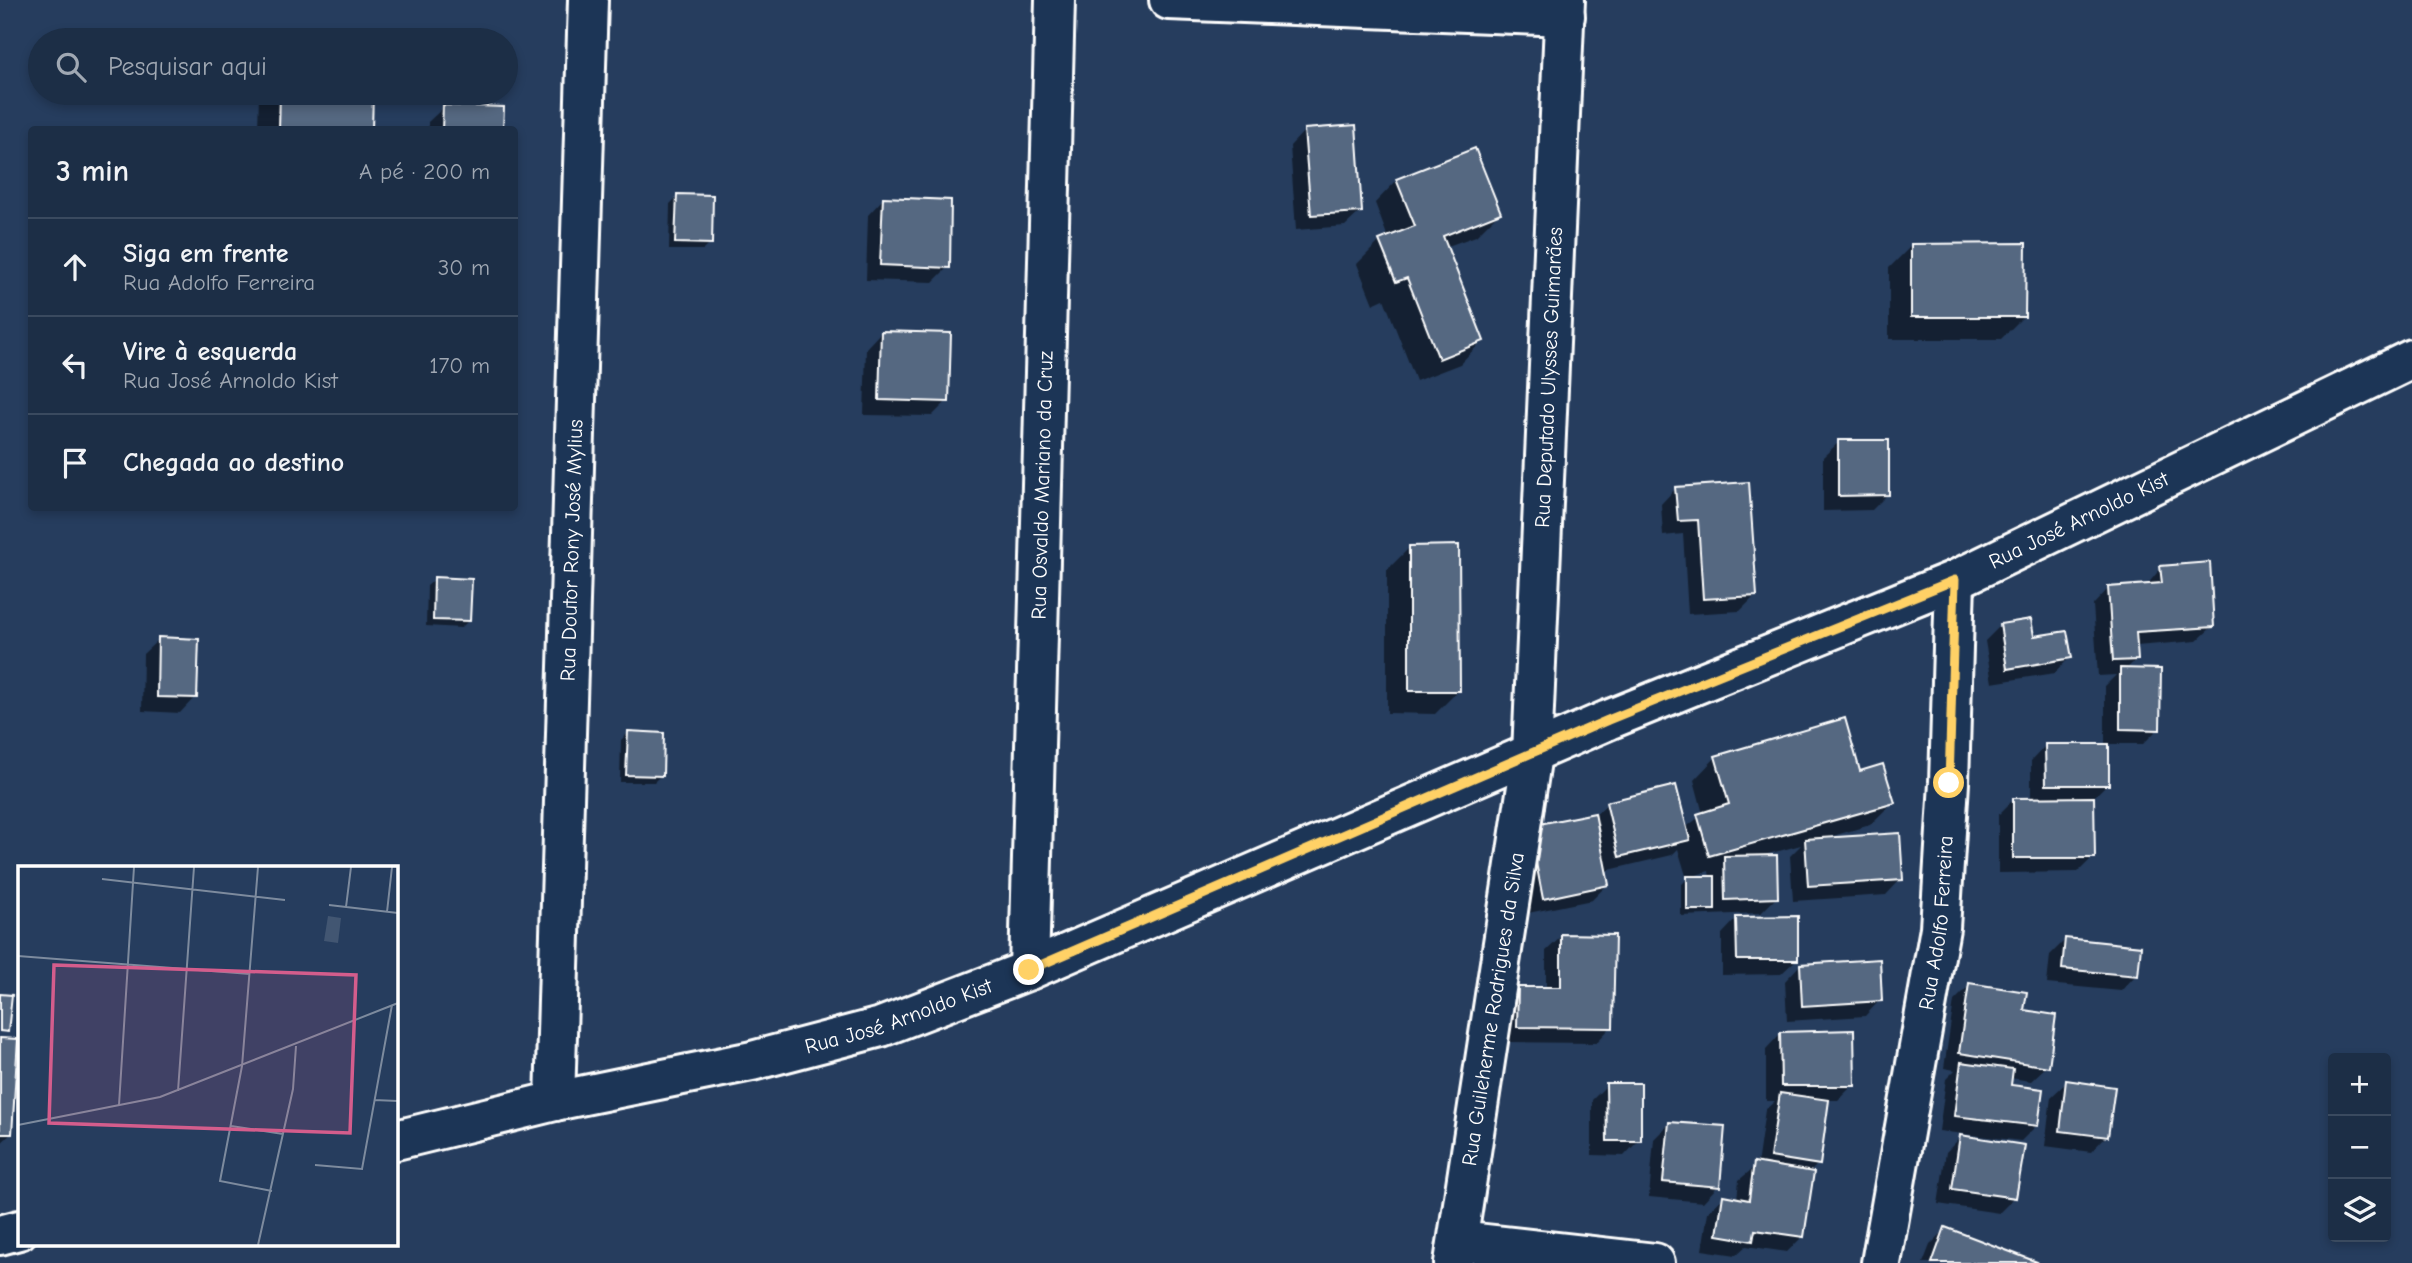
<!DOCTYPE html>
<html lang="pt">
<meta charset="utf-8">
<style>
body{margin:0;font-family:"Comic Neue",sans-serif;background:#25364d;color:#f1f3f6}
.controls{position:absolute;right:21px;bottom:21px;display:grid;overflow:hidden;border-radius:7px;box-shadow:0 4px 10px #0003}
.controls button{width:63px;height:63px;display:grid;place-items:center;padding:0;border:0;border-bottom:2px solid #3a4a5f;background:#1c2e46;color:#f1f3f6;font:35px sans-serif}
.stop{position:absolute;width:21px;height:21px;margin:-16px;border:5px solid #ffd166;border-radius:50%;background:#fff}
.stop.end{background:#ffd166;border-color:#fff;box-shadow:0 2px 7px #0008}
.list{margin:0;padding:0;list-style:none}
h2{display:flex;justify-content:space-between;align-items:center;height:91px;margin:0;padding:0 28px;font-size:30px}
h2 small{font-size:23px;font-weight:400;color:#a0a8b3}
.list li{display:grid;grid-template-columns:46px 1fr auto;gap:21px;align-items:center;box-sizing:border-box;height:98px;padding:0 28px;border-top:2px solid #3a4a5f}
.list b{display:block;font-size:26px;white-space:nowrap}
.list p{margin:0;font-size:23px;white-space:nowrap;color:#a0a8b3}
.list em{font-size:23px;font-style:normal;color:#a0a8b3}
.icon{flex:none;width:38px;height:38px;fill:none;stroke:currentColor;stroke-width:2;stroke-linecap:round;stroke-linejoin:round}
.map{position:relative;flex:none;width:2412px;height:1263px;overflow:hidden}
.search{position:absolute;background:#1c2e46;box-shadow:0 4px 10px #0003;left:28px;top:28px;width:490px;height:77px;display:flex;align-items:center;gap:18px;box-sizing:border-box;padding:0 24px;border-radius:38px;color:#a0a8b3;font-size:26px}
.panel{position:absolute;background:#1c2e46;box-shadow:0 4px 10px #0003;left:28px;top:126px;width:490px;height:385px;border-radius:7px}
.map>svg:first-child{display:block}
</style>
<div class="map">
<svg width="2412" height="1263" viewBox="0 0 2412 1263">
<rect width="100%" height="100%" fill="#263d5e"/>
<filter id="ink" filterUnits="userSpaceOnUse"><feTurbulence type="fractalNoise" baseFrequency=".0143" numOctaves="2"/><feDisplacementMap in="SourceGraphic" scale="14" xChannelSelector="R" yChannelSelector="G"/><feConvolveMatrix kernelMatrix="1 2 1 2 8 2 1 2 1" color-interpolation-filters="sRGB"/></filter>
<g filter="url(#ink)">
<!-- shadow -->
<g fill="#0007" fill-rule="evenodd">
<path d="M259,93h112l-1,37h-112z"/>
<path d="M444,107l57,23h-73v-8z"/>
<path d="M1305,130l56,81 -16,15 -49,4 -6,-84z"/>
<path d="M1397,180l102,33 -23,23 -31,11 37,94 -22,23 -44,17 -32,-82 -11,5 -16,-40 23,-23 8,-3 -13,-35z"/>
<path d="M678,196l32,47 -7,7h-34l1,-46z"/>
<path d="M883,199l65,68 -15,15 -67,-2 2,-65z"/>
<path d="M1912,245l112,71 -23,23h-112v-71z"/>
<path d="M881,332l66,69 -15,15 -68,-1 2,-67z"/>
<path d="M1839,442l48,53 -15,15 -49,1v-54z"/>
<path d="M1676,488l79,108 -15,15 -52,3 -5,-80 -20,2 -2,-32z"/>
<path d="M1409,548l49,143 -23,23 -48,-1v-143z"/>
<path d="M2161,568l52,58 -16,15 -61,5 1,13 -12,11 33,59 -15,15h-36v40l-14,14v59l-15,15 -80,1v-58l15,-15h18v-39l15,-16 59,1v-60l11,-11 -18,1 -5,-71 15,-16 38,-3z"/>
<path d="M435,579l34,41 -8,8 -35,-2 1,-40z"/>
<path d="M2000,626l32,12 38,19 -15,16 -63,10 -7,-42z"/>
<path d="M159,639l36,58 -15,16 -38,-2 1,-57z"/>
<path d="M628,733l33,42 -7,7h-34l1,-42z"/>
<path d="M1716,757l143,16 34,29 -23,23 -44,13 75,41 -15,16 -93,6 -3,-45 11,-11 -37,10 12,43 -15,15 -80,3v-31l6,-6 -9,-30 -6,6 -67,16 2,14 -15,15 -64,13 -13,-70 15,-15 65,-13 12,-11 78,24 18,-14 -9,-34zM1709,871l1,7 -20,-1z"/>
<path d="M1737,918l60,41 -16,15 -59,1v-41z"/>
<path d="M1562,936l49,91 -15,16 -93,-1v-38l15,-15h28v-38z"/>
<path d="M2065,940l71,35 -15,16 -74,-7 3,-29z"/>
<path d="M1800,965l80,35 -15,16 -78,5 -2,-40z"/>
<path d="M1970,985l52,26 25,55 -16,15 -21,-3 -1,8 28,39 -16,16 -82,-10 7,-52 9,-9 -11,-2 10,-67z"/>
<path d="M1781,1033l72,52 -15,15h-11l-9,64 -9,9 -7,64 -15,15 -41,-6 -10,9 -34,-5 6,-38 16,-15 13,2 2,-19 18,-15 8,-55 10,-9h-9v-52z"/>
<path d="M0,1040l11,94 -11,10z"/>
<path d="M2067,1082l39,54 -15,16 -46,-6 6,-49z"/>
<path d="M1607,1085l32,55 -15,16 -32,-1v-55z"/>
<path d="M1669,1124l49,62 -15,16 -54,-5 5,-58z"/>
<path d="M1961,1137l53,61 -15,15 -61,-9 8,-52z"/>
<path d="M1946,1229l87,34h-110l7,-18z"/>
</g>
<!-- building -->
<g fill="#556781" stroke="#fff" stroke-width="2">
<path d="M280,93h93l-1,37h-93z"/>
<path d="M443,105l61,2 -1,23h-61z"/>
<path d="M1356,125l6,87 -51,3 -7,-86z"/>
<path d="M1475,148l26,65 -58,23 41,105 -45,18 -32,-81 -11,4 -17,-42 36,-14 -19,-47z"/>
<path d="M677,194l36,1 -1,49 -37,-1z"/>
<path d="M883,197l68,3 -1,68 -70,-3z"/>
<path d="M2026,243l-1,74h-114v-73z"/>
<path d="M881,331l70,2 -2,69 -70,-2z"/>
<path d="M1838,440h51v55l-51,1z"/>
<path d="M1749,482l8,114 -54,3 -5,-79 -20,1 -3,-34z"/>
<path d="M1459,545l1,146h-51v-145z"/>
<path d="M2210,562l4,65 -78,5 2,28 -25,1 -5,-74 54,-4 -2,-17z"/>
<path d="M434,577l38,2 -2,42 -37,-1z"/>
<path d="M2031,619l3,17 33,-5 5,27 -65,11 -7,-45z"/>
<path d="M158,637l41,2 -2,59 -40,-1z"/>
<path d="M2120,668l41,1 -1,61 -40,-1z"/>
<path d="M1845,718l15,53 23,-7 12,39 -186,53 -12,-42 32,-10 -14,-48z"/>
<path d="M628,731l36,2 -1,43 -37,-1z"/>
<path d="M2045,744h64v41h-63z"/>
<path d="M1676,785l14,55 -71,17 -13,-55z"/>
<path d="M2094,797l1,61h-82v-60z"/>
<path d="M1595,813l14,72 -66,14 -14,-73z"/>
<path d="M1900,833l3,47 -95,6 -3,-47z"/>
<path d="M1777,855l1,43 -53,2 -1,-44z"/>
<rect x="1687" y="876" width="28" height="34"/>
<path d="M1798,916v44h-61l-1,-43z"/>
<path d="M1561,934l54,1 -2,93 -96,-1 1,-40h43z"/>
<path d="M2065,938l76,8 -3,30 -76,-7z"/>
<path d="M1880,959l2,42 -80,5 -2,-42z"/>
<path d="M1969,983l58,9 -3,18 32,5 -7,52 -90,-14z"/>
<path d="M0,994l12,1 -4,37 -8,-1z"/>
<path d="M1854,1030l1,56h-74l-1,-54z"/>
<path d="M0,1038l18,1 -6,95h-12z"/>
<path d="M1961,1062l52,7 -2,16 32,4 -5,37 -84,-10z"/>
<path d="M2066,1080l49,7 -7,50 -48,-6z"/>
<path d="M1606,1083h35v58h-34z"/>
<path d="M1780,1093l49,7 -9,65 -50,-8z"/>
<path d="M1669,1122l56,4 -5,61 -57,-5z"/>
<path d="M1960,1135l65,10 -9,53 -64,-9z"/>
<path d="M1754,1162l60,10 -10,65 -49,-7 -2,11 -36,-6 6,-40 26,5z"/>
<path d="M1945,1227l92,35 -1,1h-104z"/>
</g>
<g fill="none" stroke-linecap="round" stroke-linejoin="round">
<!-- minor casing -->
<g stroke="#fff" stroke-width="44">
<g id="minor">
<path d="M1169,0l396,16"/>
<path id="s1" d="M1029,970l26,-970"/>
<path id="s2" d="M555,1101l33,-1101"/>
<path d="M1458,1241l197,22"/>
<path id="s3" d="M1454,1263l78,-509 33,-754"/>
<path id="s4" d="M1881,1263l59,-335 9,-145 6,-203"/>
</g>
</g>
<!-- tertiary casing -->
<g stroke="#fff" stroke-width="44">
<g id="tertiary">
<path id="s5" d="M396,1140l159,-39 197,-40 129,-34 148,-57 579,-250 347,-140 457,-221"/>
<path d="M0,1235l19,-5"/>
</g>
</g>
<!-- minor -->
<use href="#minor" stroke="#1d3557" stroke-width="38"/>
<!-- tertiary -->
<use href="#tertiary" stroke="#1d3557" stroke-width="38"/>
</g>
</g>
<g fill="none" stroke-linecap="round" stroke-linejoin="round" filter="url(#ink)">
<!-- route -->
<path stroke="#ffd166" stroke-width="9" d="M1029,970l579,-250 347,-140 -6,203"/>
</g>
<g text-anchor="middle" dominant-baseline="central" stroke-width="5" stroke-linejoin="round" paint-order="stroke">
<!-- street labels -->
<g font-size="21" fill="#fff" stroke="#1d3557">
<text stroke="none"><textPath href="#s3" startOffset="892">Rua Deputado Ulysses Guimarães</textPath></text>
<text stroke="none"><textPath href="#s1" startOffset="485">Rua Osvaldo Mariano da Cruz</textPath></text>
<text stroke="none"><textPath href="#s5" startOffset="1799">Rua José Arnoldo Kist</textPath></text>
<text stroke="none"><textPath href="#s2" startOffset="551">Rua Doutor Rony José Mylius</textPath></text>
<text stroke="none"><textPath href="#s4" startOffset="345">Rua Adolfo Ferreira</textPath></text>
<text stroke="none"><textPath href="#s3" startOffset="257">Rua Guileherme Rodrigues da Silva</textPath></text>
<text stroke="none"><textPath href="#s5" startOffset="518">Rua José Arnoldo Kist</textPath></text>
</g>
</g>
<!-- overview -->
<g transform="translate(18 866)">
<rect width="380" height="380" fill="#263d5e"/>
<path d="M310,50l13,2 -3,25 -14,-2z" fill="#425672"/>
<path fill="none" stroke="#7d8b9e" stroke-width="2" d="M240,1l-16,199 -22,115 52,10M84,13l183,21M311,39l69,8M328,41l5,-40M369,46l5,-45M0,90l232,18M160,225l16,-224M356,234l24,1M101,239l15,-238M0,259l142,-28 238,-94M213,260l52,8M297,299l47,4 30,-164M240,379l35,-156 3,-43"/>
<path fill="#d45d8c" fill-opacity="0.15" stroke="#d45d8c" stroke-width="3.5" d="M36,99l302,10 -6,158 -301,-10z"/>
<rect width="380" height="380" fill="none" stroke="#fff" stroke-width="3.5"/>
</g>
</svg>
<div class="controls">
<button>+</button>
<button>−</button>
<button><svg class="icon" aria-label="layers" viewBox="0 0 24 24"><path d="M12 4l9 5-9 5-9-5zM3 14l9 5 9-5"/></svg></button>
</div>
<div class="stop" style="left:1949px;top:783px"></div>
<div class="stop end" style="left:1029px;top:970px"></div>
<div class="search"><svg class="icon" aria-label="search" viewBox="0 0 24 24"><circle cx="10" cy="10" r="6"/><path d="M15 15l6 6"/></svg>Pesquisar aqui</div>
<section class="panel">
<h2>3 min<small>A pé · 200 m</small></h2>
<ul class="list">
<li><svg class="icon" aria-label="ahead" viewBox="0 0 24 24"><path d="M12 20V5M6 11l6-6 6 6"/></svg><div><b>Siga em frente</b><p>Rua Adolfo Ferreira</p></div><em>30 m</em></li>
<li><svg class="icon" aria-label="left" viewBox="0 0 24 24"><path d="M17 20v-9H6M10 6l-5 5 5 5"/></svg><div><b>Vire à esquerda</b><p>Rua José Arnoldo Kist</p></div><em>170 m</em></li>
<li><svg class="icon" aria-label="arrive" viewBox="0 0 24 24"><path d="M6 21V4h12l-3 4 3 4H6"/></svg><div><b>Chegada ao destino</b></div></li>
</ul>
</section>
</div>
